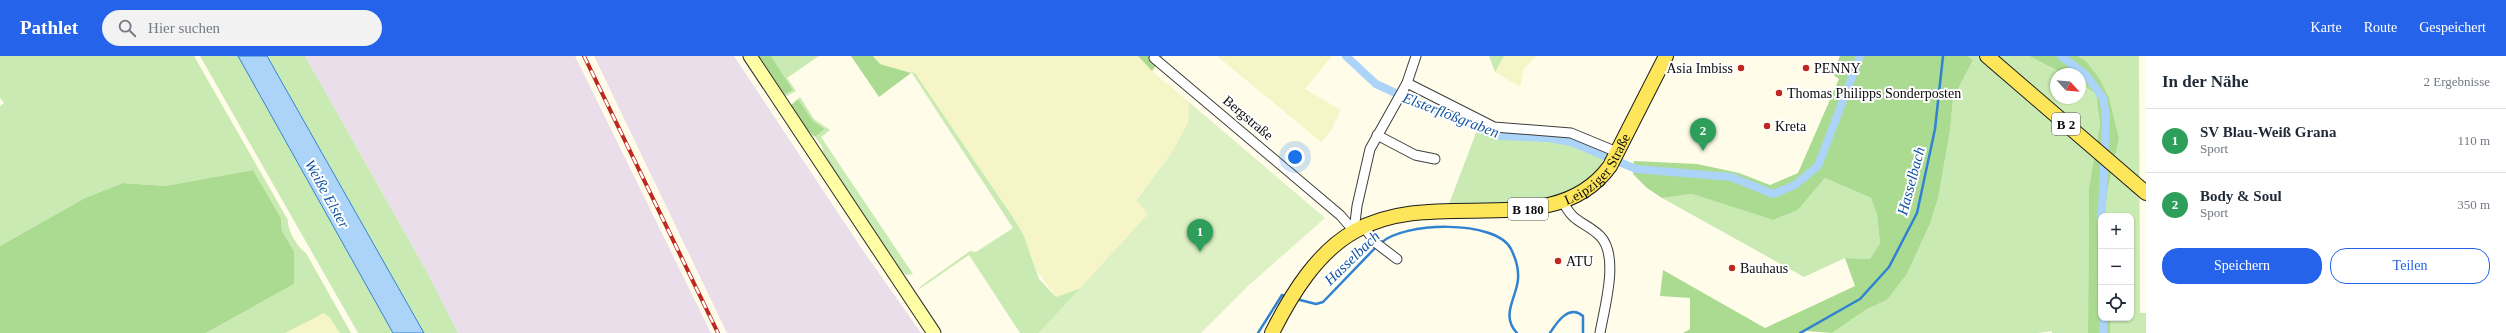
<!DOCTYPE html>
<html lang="de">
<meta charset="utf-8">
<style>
body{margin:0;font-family:Georgia,serif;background:#f2f2f3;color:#1f2937}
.controls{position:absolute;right:12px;bottom:12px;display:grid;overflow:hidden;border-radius:8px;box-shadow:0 1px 3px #0004}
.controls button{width:36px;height:36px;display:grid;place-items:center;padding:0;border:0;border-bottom:1px solid #e0e1e3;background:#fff;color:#1f2937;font:20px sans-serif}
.compass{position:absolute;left:2050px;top:12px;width:36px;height:36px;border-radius:50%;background:#fff;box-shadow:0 1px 3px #0004;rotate:116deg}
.you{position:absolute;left:1295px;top:101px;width:14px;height:14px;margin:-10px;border:3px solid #fff;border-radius:50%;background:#1a73e8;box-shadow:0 0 0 6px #1a73e833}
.badge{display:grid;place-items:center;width:26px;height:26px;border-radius:50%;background:#2563eb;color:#fff;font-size:13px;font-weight:700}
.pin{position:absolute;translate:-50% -33px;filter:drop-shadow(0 1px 2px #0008)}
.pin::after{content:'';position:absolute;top:21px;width:14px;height:12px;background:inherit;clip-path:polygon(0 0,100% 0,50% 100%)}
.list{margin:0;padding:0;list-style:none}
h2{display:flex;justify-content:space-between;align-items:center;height:52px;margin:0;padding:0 16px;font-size:17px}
h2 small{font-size:13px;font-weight:400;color:#747a83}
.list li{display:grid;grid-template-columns:26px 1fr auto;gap:12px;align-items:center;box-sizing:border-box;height:64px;padding:0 16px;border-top:1px solid #e0e1e3}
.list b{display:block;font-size:15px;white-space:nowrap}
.list p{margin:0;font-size:13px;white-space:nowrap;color:#747a83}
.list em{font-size:13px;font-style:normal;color:#747a83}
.actions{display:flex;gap:8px;padding:12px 16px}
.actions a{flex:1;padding:9px 0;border:1px solid #2563eb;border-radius:16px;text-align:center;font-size:14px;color:#2563eb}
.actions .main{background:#2563eb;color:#fff}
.icon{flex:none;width:22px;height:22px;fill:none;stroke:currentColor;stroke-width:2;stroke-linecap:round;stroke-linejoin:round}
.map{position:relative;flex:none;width:2146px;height:277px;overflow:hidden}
header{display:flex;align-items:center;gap:24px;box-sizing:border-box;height:56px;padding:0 20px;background:#2563eb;color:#fff}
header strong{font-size:19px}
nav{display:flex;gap:22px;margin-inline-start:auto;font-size:14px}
.search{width:280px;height:36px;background:#f2f2f3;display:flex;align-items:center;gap:10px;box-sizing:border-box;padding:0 14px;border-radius:22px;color:#747a83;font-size:15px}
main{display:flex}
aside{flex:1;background:#fff}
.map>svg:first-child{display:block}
</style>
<header>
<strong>Pathlet</strong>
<div class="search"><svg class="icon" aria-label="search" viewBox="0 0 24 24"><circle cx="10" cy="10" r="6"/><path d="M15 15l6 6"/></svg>Hier suchen</div>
<nav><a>Karte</a><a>Route</a><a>Gespeichert</a></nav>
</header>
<main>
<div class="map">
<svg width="2146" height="277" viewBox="0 0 2146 277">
<rect width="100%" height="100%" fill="#fffde9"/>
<!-- industrial -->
<g fill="#eadeeb">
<path d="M305,0h270l136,277h-253l-30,-59z"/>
<path d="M594,0h140l128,193 59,84h-194z"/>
</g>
<!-- farmland -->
<g fill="#f5f5c8">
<path d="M873,0h265l14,15 37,31 -1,21 -18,32 -34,44 12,15 -67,74 -25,9 -19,-26 -13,-35 -8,-14 -101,-149 -27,-6 -8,-3z"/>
<path d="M1217,0h115l-27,33 36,21 -11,22 -9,10z"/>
<path d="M1504,0h33l-13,12 -4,19 -25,-15z"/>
<path d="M324,257l6,5 10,15h-55z"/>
</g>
<!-- green -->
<g fill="#c9eab2">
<path d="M0,0h194l94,164c-1,10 10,28 18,33l45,80h-11l-10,-15 -6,-5 -39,20h-79l88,-49v-33l-12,-20 -1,-13 -28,-48 -88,16 -42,-3 -38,15 -85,48v-140l4,-3 -4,-5z"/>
<path d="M200,0h38l155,277h-35z"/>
<path d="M267,0h38l123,218 30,59h-34z"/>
<path d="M757,0l36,34 -22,-34h48l-32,22 9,13 -11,6z"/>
<path d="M1489,0h15l-9,16z"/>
<path d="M1968,0h61l35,18h-8v24h24v-15l16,11 4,30 -11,63 -1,146h-36v-2l-14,2h-206l35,-24 20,-9 20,-26 23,-50 8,-25 12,-68 3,-32 20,-39z"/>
<path d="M2078,0h61l1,257h6v20h-36v-15h21v-102h-26l3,-28 11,-49 -34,-79z"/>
<path d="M896,13l19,4 101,149 8,14 15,43 17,18 25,-9 -42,45h-19l-51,-78 -51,35 3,-4 49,-35 6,1 37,-24 -101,-155z"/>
<path d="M800,41l14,22 16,11 -9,7 92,137 -7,1 -4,-4 -77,-112 -3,-13 -7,-9 10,-8 -12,-8 -15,-22z"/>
<path d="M1479,69c33,13 54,6 86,11 15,2 29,11 43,17l-19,29 -44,20 -56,3 -40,-1z"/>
<path d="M1825,122l46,20 6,17 3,28 -10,16 -25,-1 -41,19 -142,-79 30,-4 81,26 25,-10z"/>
</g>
<!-- forest -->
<g fill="#abdb90">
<path d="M758,0h13l22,34 -8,4 -4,-3z"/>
<path d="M851,0h22l7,8 31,9 -32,24z"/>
<path d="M1138,0h25l-11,15z"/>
<path d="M1840,0h128l5,4 -20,39 -3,32 -12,68 -8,25 -23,50 -20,26 -20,9 -35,24 -26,-2 -2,2h-121l7,-4v-31l-30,-2 3,-26 102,58 90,-42 -10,-28 25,1 10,-16 -3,-28 -6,-17 -46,-20 -27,32 -25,10 -81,-26 -30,4 -15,-10 -14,-14 1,-13 63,3 42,9 31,12 28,-12 41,-94 -7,-5z"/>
<path d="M2029,0h49l7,4 14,18 10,20 10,41 -11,49 -3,28h-4v102h9v15h-22l1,-146 11,-63 -4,-30 -16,-11v-9h-16z"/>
<path d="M798,43l15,22 12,8 -10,8 -13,-12 -11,-18v-2z"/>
<path d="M253,114l28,48 1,13 12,20v33l-88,49h-206v-87l85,-48 38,-15 42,3z"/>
</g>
<!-- pitch -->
<path fill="#ddf1c4" d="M1189,46l136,116 -77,68 -47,47h-162l109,-119 -12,-14 34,-45 18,-32z"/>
<!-- water -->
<path fill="#abd4f8" stroke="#3082d2" d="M238,0h29l157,277h-31z"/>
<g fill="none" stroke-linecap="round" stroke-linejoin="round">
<!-- stream -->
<g stroke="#3082d2" stroke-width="2.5">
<path d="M1381,187c21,-21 115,-24 130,6 5,10 8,19 7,30 -1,18 -18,36 -1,54"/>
<path d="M1296,243l20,5 7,-2 54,-56"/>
<path d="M1258,277l24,-38 6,2"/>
<path d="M1550,277c7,-11 19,-29 33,-17v17"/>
<path d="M1800,277l60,-34 29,-32 28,-54 18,-84 8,-73"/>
</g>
<!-- canal -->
<g stroke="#abd4f8" stroke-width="8">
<path d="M1346,0l30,28 41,19 84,33 47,2 23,4 65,27 95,8 42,17 22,-9 23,-19 42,-110"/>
<path d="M2061,0l25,19 17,23 3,19 -5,116"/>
<path d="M2103,277l1,-15"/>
</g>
<!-- street casing -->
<g stroke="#3e3e3e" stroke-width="11">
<g id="street">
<path d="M1154,2l186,157 14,16"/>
<path d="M1407,27l87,44 77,6 46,19"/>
<path d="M1377,79l38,20 20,4"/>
<path d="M1563,145c9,22 23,21 37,35 20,20 4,73 0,97"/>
<path d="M1363,170l13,17 21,16"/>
<path d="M1354,175l3,-25 13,-57 37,-66 9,-27"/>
</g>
</g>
<!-- secondary casing -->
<g stroke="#2d2d2d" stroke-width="15">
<path id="secondary" d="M750,0l184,277"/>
</g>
<!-- primary casing -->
<g stroke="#1c1c1c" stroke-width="16">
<g id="primary">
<path d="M1987,0l159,137"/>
<path id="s1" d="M1272,277c19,-38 45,-81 83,-102 80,-46 199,13 255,-65l56,-110"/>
</g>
</g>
<!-- street -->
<use href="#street" stroke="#fff" stroke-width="9"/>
<!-- secondary -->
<use href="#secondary" stroke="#fffea4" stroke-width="13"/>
<!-- primary -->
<use href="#primary" stroke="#fee65a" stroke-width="14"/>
<!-- rail casing -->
<g stroke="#bf271f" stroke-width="4">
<path id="rail" d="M584,0l134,277"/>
</g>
<!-- rail -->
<use href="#rail" stroke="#fff" stroke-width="2.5" stroke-dasharray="8" stroke-linecap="butt"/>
</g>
<!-- markers -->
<g fill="#bf271f" stroke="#fff" stroke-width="1.5">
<circle cx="1741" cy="12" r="4"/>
<circle cx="1806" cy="12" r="4"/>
<circle cx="1779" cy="37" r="4"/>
<circle cx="1767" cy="70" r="4"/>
<circle cx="1558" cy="205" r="4"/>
<circle cx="1732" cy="212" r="4"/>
</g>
<g text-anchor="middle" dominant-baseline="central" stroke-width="4" stroke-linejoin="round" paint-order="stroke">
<!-- shield labels -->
<g fill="#fff" stroke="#545454" stroke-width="1">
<rect x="2052" y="57" width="28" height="22" rx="3"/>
<rect x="1508" y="142" width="40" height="22" rx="3"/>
</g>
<g font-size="13" font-weight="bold" fill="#0b0b0b">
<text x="2066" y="68">B 2</text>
<text x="1528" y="153">B 180</text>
</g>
<!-- poi labels -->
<g font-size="14" fill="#0b0b0b" stroke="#fff" text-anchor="start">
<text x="1733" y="12" text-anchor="end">Asia Imbiss</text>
<text x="1814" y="12">PENNY</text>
<text x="1787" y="37">Thomas Philipps Sonderposten</text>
<text x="1775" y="70">Kreta</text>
<text x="1566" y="205">ATU</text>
<text x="1740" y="212">Bauhaus</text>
</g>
<!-- street labels -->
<g font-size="14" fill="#0b0b0b" stroke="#fff">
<text transform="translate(1248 62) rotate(40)">Bergstraße</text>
<text stroke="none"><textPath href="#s1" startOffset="394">Leipziger Straße</textPath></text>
</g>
<!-- water labels -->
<g font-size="15" font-style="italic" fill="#1154a0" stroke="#fff">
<text transform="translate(1451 59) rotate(21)">Elsterfloßgraben</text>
<text transform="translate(1911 125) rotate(-75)">Hasselbach</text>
<text transform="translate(327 138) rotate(61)">Weiße Elster</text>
<text transform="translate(1352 202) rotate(-44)">Hasselbach</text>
</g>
</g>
</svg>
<div class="controls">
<button>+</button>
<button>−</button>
<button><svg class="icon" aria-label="locate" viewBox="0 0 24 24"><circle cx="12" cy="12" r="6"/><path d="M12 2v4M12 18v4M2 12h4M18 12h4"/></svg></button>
</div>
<svg class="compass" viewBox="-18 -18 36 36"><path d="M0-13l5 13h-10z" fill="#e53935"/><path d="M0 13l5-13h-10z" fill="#747a83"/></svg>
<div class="you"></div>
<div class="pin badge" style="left:1200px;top:196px;background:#2e9e5b">1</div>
<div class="pin badge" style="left:1703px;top:95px;background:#2e9e5b">2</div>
</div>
<aside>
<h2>In der Nähe<small>2 Ergebnisse</small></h2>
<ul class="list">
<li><span class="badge" style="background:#2e9e5b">1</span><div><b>SV Blau-Weiß Grana</b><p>Sport</p></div><em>110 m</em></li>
<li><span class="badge" style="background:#2e9e5b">2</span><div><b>Body &amp; Soul</b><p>Sport</p></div><em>350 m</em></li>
</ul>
<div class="actions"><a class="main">Speichern</a><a>Teilen</a></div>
</aside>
</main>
